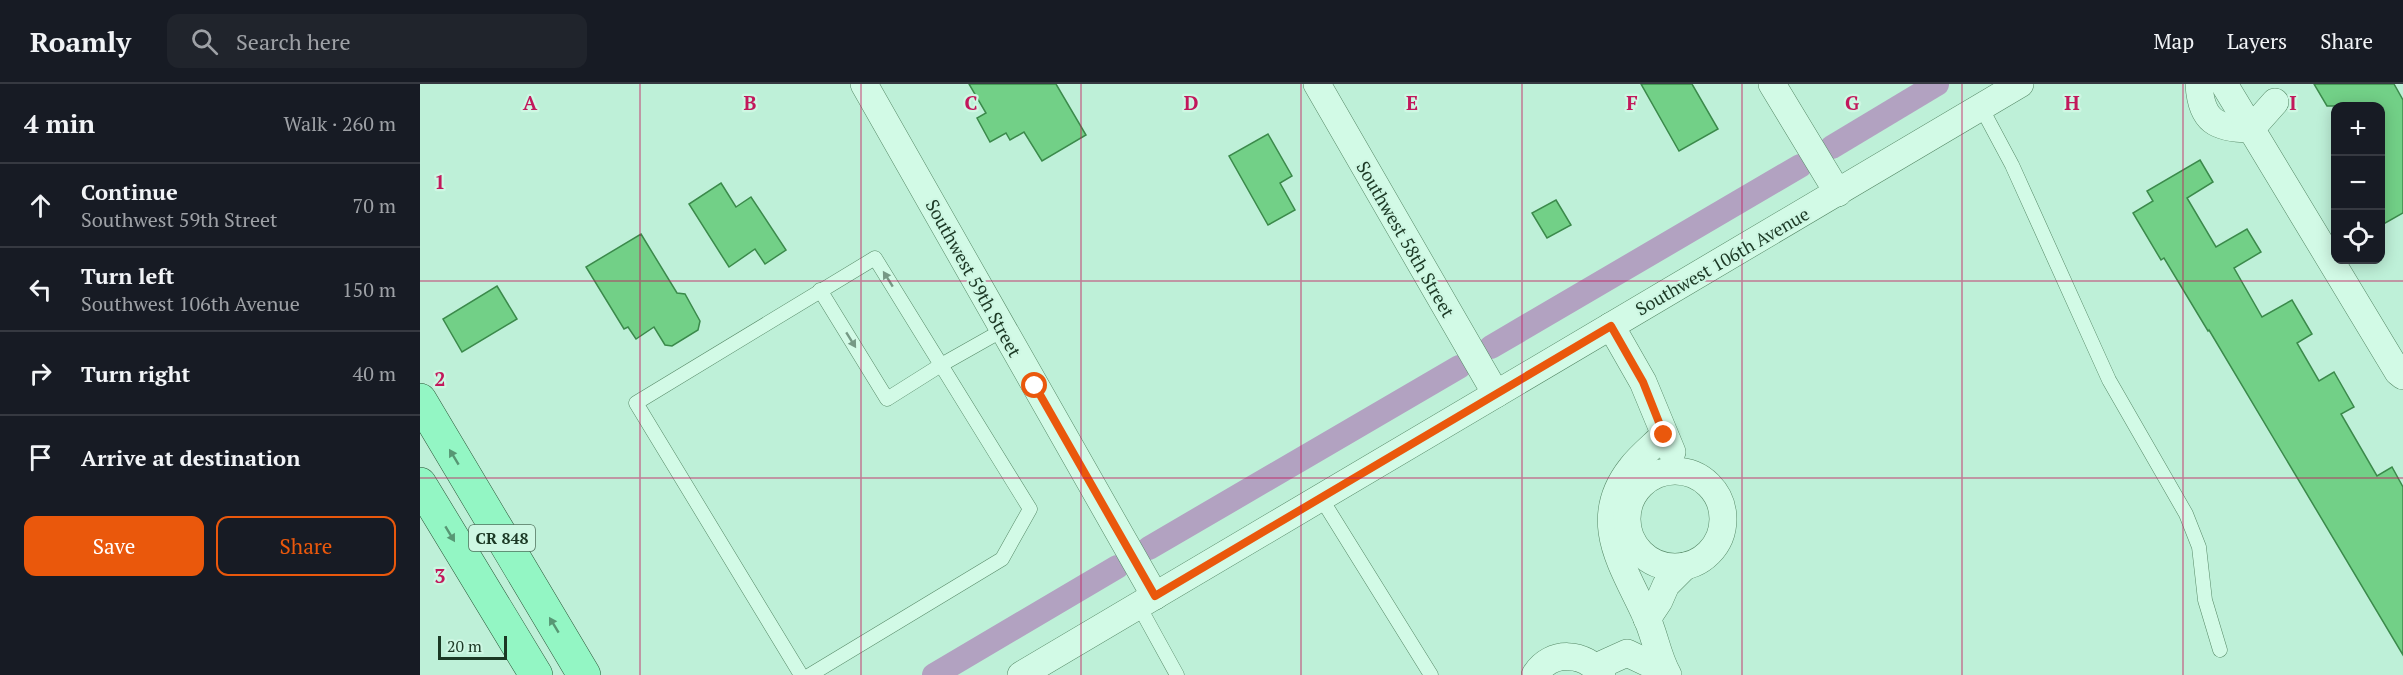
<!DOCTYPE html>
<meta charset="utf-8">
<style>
body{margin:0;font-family:"PT Serif",serif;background:#20242c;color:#f1f3f6}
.controls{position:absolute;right:18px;top:18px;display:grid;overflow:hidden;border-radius:12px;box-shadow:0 3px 15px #0003}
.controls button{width:54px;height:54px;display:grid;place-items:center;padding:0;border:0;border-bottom:2px solid #363941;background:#171b24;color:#f1f3f6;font:30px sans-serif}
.scale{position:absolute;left:18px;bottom:15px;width:69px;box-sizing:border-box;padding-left:6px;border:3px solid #1b3824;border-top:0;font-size:16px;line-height:21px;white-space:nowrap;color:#1b3824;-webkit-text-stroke:4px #cef7e3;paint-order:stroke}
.stop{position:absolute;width:18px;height:18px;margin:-14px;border:4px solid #ea580c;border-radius:50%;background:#fff}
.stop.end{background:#ea580c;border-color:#fff;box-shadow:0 2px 6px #0008}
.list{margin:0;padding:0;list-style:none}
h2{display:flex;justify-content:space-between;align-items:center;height:78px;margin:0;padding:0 24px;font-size:26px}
h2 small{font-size:20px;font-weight:400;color:#9ea1a6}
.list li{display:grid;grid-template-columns:39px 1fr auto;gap:18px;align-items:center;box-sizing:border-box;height:84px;padding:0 24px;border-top:2px solid #363941}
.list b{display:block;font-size:22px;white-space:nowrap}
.list p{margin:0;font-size:20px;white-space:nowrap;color:#9ea1a6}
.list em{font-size:20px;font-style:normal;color:#9ea1a6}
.actions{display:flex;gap:12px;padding:18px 24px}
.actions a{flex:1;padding:14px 0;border:2px solid #ea580c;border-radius:12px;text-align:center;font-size:21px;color:#ea580c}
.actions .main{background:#ea580c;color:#fff}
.icon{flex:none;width:33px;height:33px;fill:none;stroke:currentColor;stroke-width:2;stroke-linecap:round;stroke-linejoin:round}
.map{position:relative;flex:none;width:1983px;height:591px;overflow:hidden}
header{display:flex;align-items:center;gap:36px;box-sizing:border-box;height:84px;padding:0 30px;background:#171b24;border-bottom:2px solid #363941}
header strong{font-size:28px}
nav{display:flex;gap:33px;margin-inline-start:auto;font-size:21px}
.search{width:420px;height:54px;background:#20242c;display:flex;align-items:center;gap:15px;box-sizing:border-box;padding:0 21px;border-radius:12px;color:#9ea1a6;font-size:22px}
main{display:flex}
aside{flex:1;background:#171b24}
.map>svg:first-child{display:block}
</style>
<header>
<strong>Roamly</strong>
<div class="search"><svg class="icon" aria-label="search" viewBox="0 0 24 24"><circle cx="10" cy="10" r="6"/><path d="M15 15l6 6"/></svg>Search here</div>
<nav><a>Map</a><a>Layers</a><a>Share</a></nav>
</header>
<main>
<aside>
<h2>4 min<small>Walk · 260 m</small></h2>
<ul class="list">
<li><svg class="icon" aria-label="ahead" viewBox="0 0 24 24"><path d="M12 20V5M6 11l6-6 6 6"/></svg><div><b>Continue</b><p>Southwest 59th Street</p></div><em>70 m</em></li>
<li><svg class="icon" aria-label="left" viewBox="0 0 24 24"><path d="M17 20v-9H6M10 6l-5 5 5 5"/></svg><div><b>Turn left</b><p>Southwest 106th Avenue</p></div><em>150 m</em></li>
<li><svg class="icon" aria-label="right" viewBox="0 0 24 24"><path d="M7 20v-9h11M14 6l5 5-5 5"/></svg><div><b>Turn right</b></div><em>40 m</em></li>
<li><svg class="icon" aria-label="arrive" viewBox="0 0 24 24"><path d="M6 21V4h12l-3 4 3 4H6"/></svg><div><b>Arrive at destination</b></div></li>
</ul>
<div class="actions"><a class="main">Save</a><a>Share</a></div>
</aside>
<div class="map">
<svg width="1983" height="591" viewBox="0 0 1983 591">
<rect width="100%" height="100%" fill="#bef0d8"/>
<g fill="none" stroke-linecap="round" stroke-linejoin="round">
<!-- canal -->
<g stroke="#b2a2c1" stroke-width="24">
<path d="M1412,63l105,-63"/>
<path d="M1071,263l309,-181"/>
<path d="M729,464l310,-181"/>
<path d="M514,591l183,-108"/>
</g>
</g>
<!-- building -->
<g fill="#72d087" stroke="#3b8a4b" stroke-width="1.5">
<path d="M549,0h87l30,51 -44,26 -18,-29 -14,8 -4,-7 -16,9 -13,-24 9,-5z"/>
<path d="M1221,0h51l26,45 -39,22z"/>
<path d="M1894,0h80l9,16v113l-23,13v-120h-53z"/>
<path d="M848,50l24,42 -12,7 15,27 -27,15 -39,-69z"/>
<path d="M1780,76l13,22 -26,16 29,49 31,-18 14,23 -27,16 28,49 30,-17 20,34 -15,9 22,38 15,-9 20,35 -13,7 36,62 15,-9 11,20v168l-194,-325 -1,1 -44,-73 -3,2 -28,-47 20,-12 -6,-10z"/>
<path d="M301,99l15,24 15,-10 35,53 -21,14 -10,-15 -26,18 -40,-63z"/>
<path d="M1136,116l15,25 -24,13 -15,-25z"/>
<path d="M221,150l36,59 8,1 15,27 -2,9 -26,16 -7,-1 -11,-18 -18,12 -8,-12 -4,2 -38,-62z"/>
<path d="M77,202l20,33 -55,33 -19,-33z"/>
</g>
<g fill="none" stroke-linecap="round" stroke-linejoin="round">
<!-- service casing -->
<g stroke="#568967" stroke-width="15">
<g id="service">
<path d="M1561,23l31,58 97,215 77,134 13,33 6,53 15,50"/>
<path d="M400,206l67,109 54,-34 62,-35"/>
<path d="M901,414l110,177"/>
<path d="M719,522l38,69"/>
<path d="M381,591l-165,-272 239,-145 155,251 -28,50 -192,116"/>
</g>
</g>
<!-- minor casing -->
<g stroke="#568967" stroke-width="28">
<g id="minor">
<path d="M444,0l291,512"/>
<path d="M897,0l179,310"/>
<path d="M1352,0l66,109"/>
<path d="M1779,0c2,37 17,45 52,45l24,-27"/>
<path d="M1804,0l174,288 5,4"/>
<path d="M1191,242l32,56 29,70"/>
<path d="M1244,351c-11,11 -24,21 -33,33 -41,52 -9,96 14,146 10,20 12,42 23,61"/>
<circle cx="1255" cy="435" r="48"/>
<path d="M1227,535l12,-18 7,-16 19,-19"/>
<path d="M1176,583l31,-14 21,10 11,-4"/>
<path d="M601,591l999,-591"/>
<path d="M1115,591c16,-26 50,-23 67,0"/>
</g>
</g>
<!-- primary casing -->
<g stroke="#2b5637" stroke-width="34">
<g id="primary">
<path d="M0,316l164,275"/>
<path d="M0,400l116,191"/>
</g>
</g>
<!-- service -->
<use href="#service" stroke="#d2fae6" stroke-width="14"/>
<!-- minor -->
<use href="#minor" stroke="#d2fae6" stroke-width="27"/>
<!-- primary -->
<use href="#primary" stroke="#93f6c4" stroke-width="33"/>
</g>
<!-- one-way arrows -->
<defs><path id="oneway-solid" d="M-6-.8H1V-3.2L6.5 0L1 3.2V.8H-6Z" transform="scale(1.5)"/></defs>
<g fill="#769985">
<use href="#oneway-solid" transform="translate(468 195) rotate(-122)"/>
<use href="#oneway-solid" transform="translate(431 256) rotate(58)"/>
</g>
<g fill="#579774">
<use href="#oneway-solid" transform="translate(34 373) rotate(-121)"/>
<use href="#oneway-solid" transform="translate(30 450) rotate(59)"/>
<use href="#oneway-solid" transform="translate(134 541) rotate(-121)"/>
</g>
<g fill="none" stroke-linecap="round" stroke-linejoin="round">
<!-- route -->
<path stroke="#ea580c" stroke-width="8" d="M615,302l120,210 456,-270 32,56 21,53"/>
</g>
<!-- grid -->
<path fill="none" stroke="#c2185b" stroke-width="1.5" stroke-opacity="0.55" d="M220,0v591M441,0v591M661,0v591M881,0v591M1102,0v591M1322,0v591M1542,0v591M1763,0v591M0,197h1983M0,394h1983"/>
<g text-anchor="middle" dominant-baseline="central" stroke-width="4.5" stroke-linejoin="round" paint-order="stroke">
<!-- shield labels -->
<rect fill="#cef7e3" stroke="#51715d" stroke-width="1.5" x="49" y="441" width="66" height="26" rx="4.5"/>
<g font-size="16" font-weight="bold" fill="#1b3824">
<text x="82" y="454">CR 848</text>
</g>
<!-- street labels -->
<g font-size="18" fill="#1b3824" stroke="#cef7e3">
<text transform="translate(986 155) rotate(60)">Southwest 58th Street</text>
<text transform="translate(1302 177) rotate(-30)">Southwest 106th Avenue</text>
<text transform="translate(554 194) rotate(61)">Southwest 59th Street</text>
</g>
</g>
<g font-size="20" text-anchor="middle" font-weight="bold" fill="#c2185b" stroke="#cef7e3" stroke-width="4.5" stroke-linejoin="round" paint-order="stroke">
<text x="110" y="26">A</text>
<text x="330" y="26">B</text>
<text x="551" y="26">C</text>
<text x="771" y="26">D</text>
<text x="992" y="26">E</text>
<text x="1212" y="26">F</text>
<text x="1432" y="26">G</text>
<text x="1652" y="26">H</text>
<text x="1873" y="26">I</text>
<text x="20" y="105">1</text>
<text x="20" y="302">2</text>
<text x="20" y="499">3</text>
</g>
</svg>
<div class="controls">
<button>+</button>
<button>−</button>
<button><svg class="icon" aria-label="locate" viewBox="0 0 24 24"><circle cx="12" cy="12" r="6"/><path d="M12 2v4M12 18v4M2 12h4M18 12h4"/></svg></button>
</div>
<div class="scale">20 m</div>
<div class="stop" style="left:615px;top:302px"></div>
<div class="stop end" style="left:1244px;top:351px"></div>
</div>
</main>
